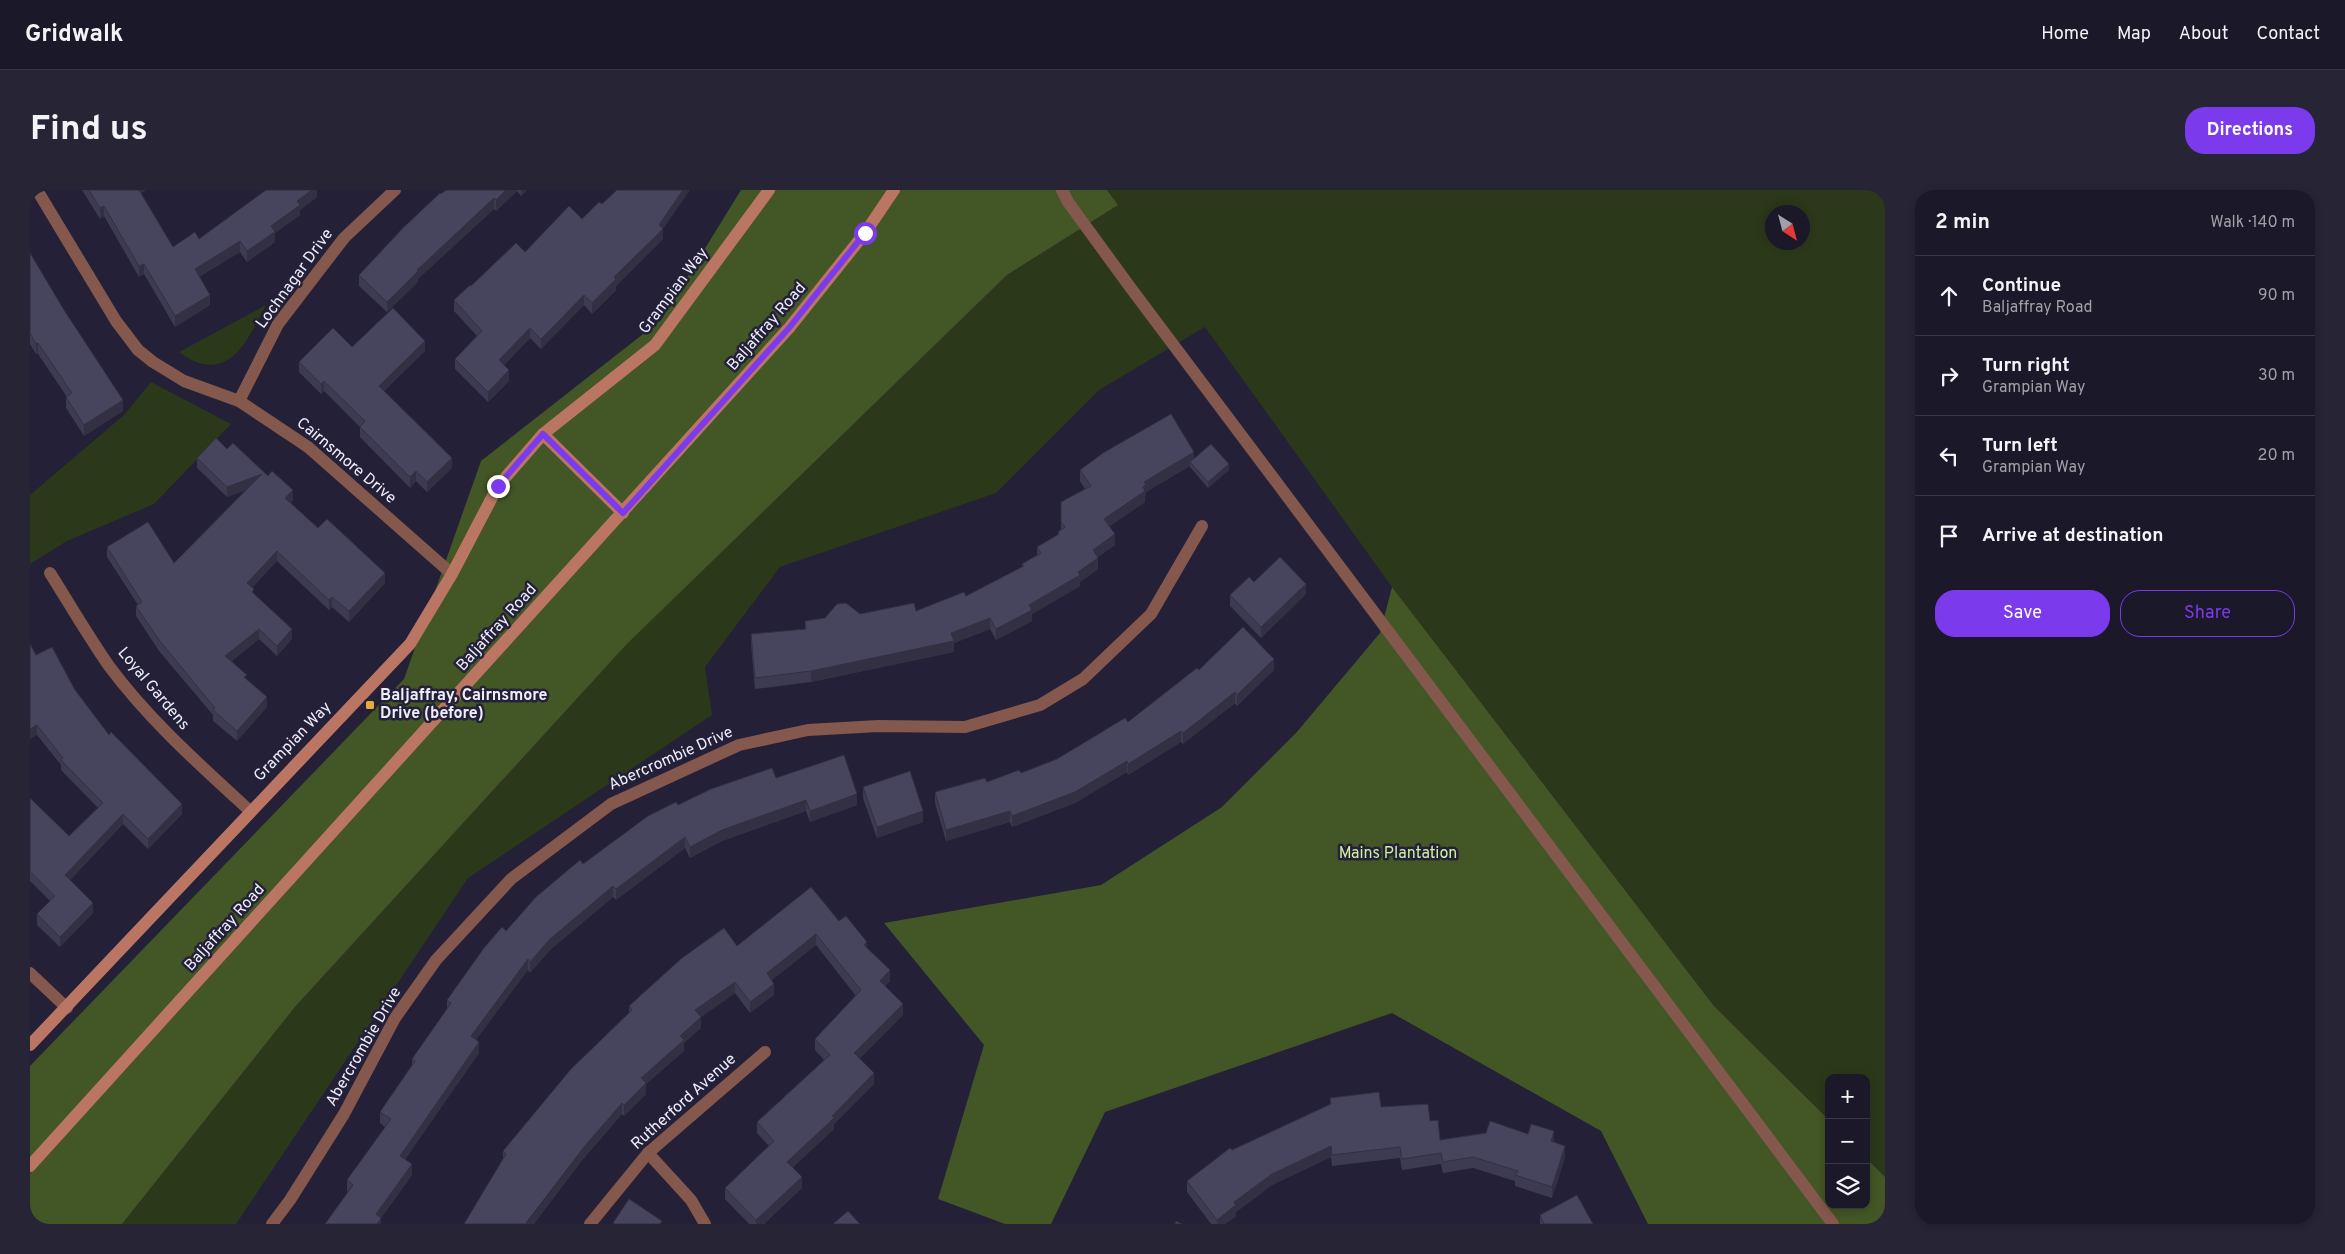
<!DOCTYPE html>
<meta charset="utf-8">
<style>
body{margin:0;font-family:Overpass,sans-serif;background:#272535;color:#f1f3f6}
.controls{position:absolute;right:15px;bottom:15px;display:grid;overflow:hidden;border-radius:10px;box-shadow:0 2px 8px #0003}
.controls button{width:45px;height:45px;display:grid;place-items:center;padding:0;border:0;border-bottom:1px solid #383746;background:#1a1829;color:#f1f3f6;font:25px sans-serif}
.compass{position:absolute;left:1735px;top:15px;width:45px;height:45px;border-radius:50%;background:#1a1829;box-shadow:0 2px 8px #0003;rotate:144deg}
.stop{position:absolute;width:15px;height:15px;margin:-11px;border:4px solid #7c3aed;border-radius:50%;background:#fff}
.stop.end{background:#7c3aed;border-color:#fff;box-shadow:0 1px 5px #0008}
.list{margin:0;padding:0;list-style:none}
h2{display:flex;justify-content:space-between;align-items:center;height:65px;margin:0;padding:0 20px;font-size:21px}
h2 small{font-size:16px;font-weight:400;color:#9fa0a8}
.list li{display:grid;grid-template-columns:32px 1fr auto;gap:15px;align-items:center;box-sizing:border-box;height:80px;padding:0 20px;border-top:1px solid #383746}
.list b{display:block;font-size:19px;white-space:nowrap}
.list p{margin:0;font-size:16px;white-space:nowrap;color:#9fa0a8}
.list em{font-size:16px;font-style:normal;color:#9fa0a8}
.actions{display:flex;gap:10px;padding:15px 20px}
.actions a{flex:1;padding:11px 0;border:1px solid #7c3aed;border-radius:20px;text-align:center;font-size:18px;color:#7c3aed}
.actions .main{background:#7c3aed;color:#fff}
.icon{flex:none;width:28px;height:28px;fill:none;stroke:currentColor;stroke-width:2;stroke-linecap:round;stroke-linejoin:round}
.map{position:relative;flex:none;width:1855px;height:1034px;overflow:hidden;border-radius:20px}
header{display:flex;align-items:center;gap:30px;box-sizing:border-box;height:70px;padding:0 25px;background:#1a1829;border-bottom:1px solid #383746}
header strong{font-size:24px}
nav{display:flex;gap:28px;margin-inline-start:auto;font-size:18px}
.intro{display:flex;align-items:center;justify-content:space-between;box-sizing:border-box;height:120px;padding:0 30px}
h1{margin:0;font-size:35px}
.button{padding:12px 22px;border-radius:20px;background:#7c3aed;color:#fff;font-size:18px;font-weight:700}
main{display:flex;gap:30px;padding:0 30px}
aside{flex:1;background:#1a1829;border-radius:20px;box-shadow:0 2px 8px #0003}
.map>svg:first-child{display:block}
</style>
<header>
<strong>Gridwalk</strong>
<nav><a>Home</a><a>Map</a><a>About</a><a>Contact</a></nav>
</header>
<div class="intro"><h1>Find us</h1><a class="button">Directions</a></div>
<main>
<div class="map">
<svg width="1855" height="1034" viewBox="0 0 1855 1034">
<rect width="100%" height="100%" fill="#232037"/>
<!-- green -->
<g fill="#2c381a" fill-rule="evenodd">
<path d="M1077,0h778v987l-19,-19v-80h-37v42l-115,-114 -322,-419 -187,-260 -106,63 -103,103 -216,74 -75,100 7,48 -244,163 -232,346h-114l173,-217 331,-362 381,-370 110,-70zM1742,22h30v30h-30z"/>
<path d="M236,115c-15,26 -29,69 -67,58 -7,-2 -14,-7 -20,-11z"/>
<path d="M121,192l80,42 -77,80 -87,37 -37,23v-69l94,-80z"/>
</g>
<!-- forest -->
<g fill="#435625">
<path d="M711,0h366l11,15 -111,70 -381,370 -331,362 -173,217h-84l-8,-8v-150l374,-387 77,-218 180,-141z"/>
<path d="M1362,397l322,419 115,114v85h37v-47l19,19v47h-237l-47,-93 -209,-118 -287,99 -54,112h-46l-67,-25 46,-154 -100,-122 217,-38 121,-78 74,-74 84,-100z"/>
</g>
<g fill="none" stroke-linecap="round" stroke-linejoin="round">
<!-- lane -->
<path stroke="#84584d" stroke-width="12" d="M1032,0l6,12 62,85 703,937"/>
<!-- street -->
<g stroke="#84584d" stroke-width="12">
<path d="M7,0l79,131 22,29 15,12 31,19 55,20 69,46 144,127"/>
<path d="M209,211l39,-77 66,-86 51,-48"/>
<path d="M20,383c19,30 38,63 59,93 40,54 91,99 141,145"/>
<path d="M0,783l37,35"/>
<path d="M618,963l43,47 14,24"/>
<path d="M242,1034l18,-24 54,-86 51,-96 41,-58 75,-81 100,-75 128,-59 69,-15 70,-4 87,1 75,-22 43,-26 68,-65 51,-88"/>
<path d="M560,1034l58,-71 117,-101"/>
</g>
<!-- secondary -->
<g stroke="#bb7563" stroke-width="12">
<path d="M513,244l80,79"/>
<path d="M0,855l380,-401 42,-70 46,-88 45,-52 112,-89 114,-155"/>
<path d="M0,976l759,-838 76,-95 29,-43"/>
</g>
</g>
<!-- wall -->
<g fill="#3d3b51">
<path d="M52,0h64l-5,3 32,54 26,-8 118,-49v7l-17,13v5l-25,18v9l-28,20 -7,-10 -41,25 11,28 -35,22 -31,-53 -5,3 -35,-61 -4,3z"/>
<path d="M416,0h81l-6,6 -4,-5 -21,20 -2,-2 -76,70v3l-31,30 -28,-26v-11z"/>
<path d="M572,14l61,25v10l-47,47v4l-24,24 -8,-9 -43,44 -11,-11 -26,27 5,16 -21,21 -33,-33v-10l22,-23 -23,-25v-11l17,-14 54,-34 57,-33z"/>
<path d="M0,63l93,158 -39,25 -18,-28v-11h1l-29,-43h-2l-6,-10z"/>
<path d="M322,157l73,4 -41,40 68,77 -25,24 -11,-11 -6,7 -50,-51v-10l-36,-36 -3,3 -22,-22v-10z"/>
<path d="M197,259l66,51 -3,2 28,26 67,55 -36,39 -17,-15 -3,3 -52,-49 -25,27 2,6 38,45 -15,17 -18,-17 -27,22 15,19 20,27 -30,34 -24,-20v-6l-54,-64 -23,-35v-10l2,-1 -31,-48v-10l67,16 72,-73 -19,7 -30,-29v-10z"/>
<path d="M1164,268l35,12 -21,18 -18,-21v-1l-44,26v3l-1,1v6l-35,24 5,19 -17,12v12l-18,13v4l-48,28v7l-36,19 -6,-11 -36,14v9l-143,30 -56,7 -4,-44v-11l54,-5v-8l55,-7 56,-3 50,-15 56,-29v-3l15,-9v-8l21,-12v-3l3,-2v-28l24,-13 -5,-8v-11z"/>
<path d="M1276,404l-45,44 -31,-32v-11z"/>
<path d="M6,465l39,35 34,45 73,79 -34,35 -25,-25 -53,56 23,33 -33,34 -23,-22v-11l13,-13 -20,-20v-83l39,38 29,-28 -37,-38v-5l-24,-30z"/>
<path d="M1169,480h75l-37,36 -2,-3 -52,41 -2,-2 -53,33 -1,-3 -52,31 -63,24 -2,-5 -64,19 -11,-38v-11l52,-10 34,-9 36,-14 71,-37z"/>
<path d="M746,588l81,27 -47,17 -4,-11 -84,30 -32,17 -5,-10 -69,52 -3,-3 -63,53 -20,23 -2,-3 -52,69 3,14 -74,106 7,16 -31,43v6l-34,-33v-11l38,-53 -5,-4v-11l32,-47v-6l35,-49v-10l59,-69 77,-67 95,-59z"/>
<path d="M833,597l60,35 -46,16 -14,-40z"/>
<path d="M809,731l28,27 23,33 -5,5 18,29 -44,44 15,25 -40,40v5l-41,38 9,21 -38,36h-15l-24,-25v-11l44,-42 -12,-13v-11l67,-62 -9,-10v-11l41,-43 -40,-51 -44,35 2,15 -24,18 -15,-20 -34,24v11l-17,15v8l-38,33v10l-22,22 -2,-2 -38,44 -81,1v-8l126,-138v-7l108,-60z"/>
<path d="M1300,908l51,9 49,14 10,19 114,2 11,15 -13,41 -37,-12v-5l-42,-13 -30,5 -2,-9 -39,6 -2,-12 -68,8 -1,-9 -59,28 -36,27v4l-11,8h-14l-24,-32v-11l45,-31 98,-46z"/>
<path d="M1510,1025l53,9h-53z"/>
</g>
<!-- shaded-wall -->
<g fill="#323042">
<path d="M106,0h10l-10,6z"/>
<path d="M282,0h5v7l-17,13v5l-25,18v9l-28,20v-11l24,-25 26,-25z"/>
<path d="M476,0h11v1l-21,20v-11z"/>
<path d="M491,0h6l-6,6z"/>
<path d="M653,0h7l-27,39v10l-47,47v4l-24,24v-11l67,-78z"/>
<path d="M464,8v11l-76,70v3l-31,30v-10l30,-32z"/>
<path d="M74,16v10l-4,3v-11z"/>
<path d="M210,51v11l-45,27v-10z"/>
<path d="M114,74v10l-5,3v-11z"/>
<path d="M180,105v10l-35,22v-11z"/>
<path d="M554,105v10l-43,44v-10z"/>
<path d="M500,138v10l-31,33v-11z"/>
<path d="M395,151v10l-46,45v-10z"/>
<path d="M8,153v11h-2v-10z"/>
<path d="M479,180v11l-21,21v-10z"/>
<path d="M294,191v10l-3,3v-10z"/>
<path d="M93,210v11l-39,25v-11z"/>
<path d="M1164,262v11l-4,-1v4l-44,26v3l-1,1v6l-41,28v-11l39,-32 1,-5z"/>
<path d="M422,268v10l-25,24v-10z"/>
<path d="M1199,274v6l-21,18v-6z"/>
<path d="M386,281v10l-6,7v-11z"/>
<path d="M232,284v10l-35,13v-10z"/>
<path d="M263,300v10l-8,8v-10z"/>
<path d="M1085,344v11l-22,16v-11z"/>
<path d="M247,361v10l-30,32v-10z"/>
<path d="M1068,368v11l-18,13v4l-48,28v7l-36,19v-11l33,-24z"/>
<path d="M355,383v10l-36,39v-11z"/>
<path d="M1276,394v10l-45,44v-11z"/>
<path d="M302,407v10l-3,3v-10z"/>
<path d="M960,428v11l-36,14v9l-143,30v-11l140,-38z"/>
<path d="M229,439v10l-34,27v-10z"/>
<path d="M262,439v10l-15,17v-10z"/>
<path d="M1244,469v11l-37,36v-11z"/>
<path d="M1205,502v11l-52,41v-11z"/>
<path d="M237,507v10l-30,34v-10z"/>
<path d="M7,535v10l-7,4v-10z"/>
<path d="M1151,541v11l-53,33v-11z"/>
<path d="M1097,571v11l-52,31 -63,24v-11z"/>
<path d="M827,604v11l-47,17v-11z"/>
<path d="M776,610v11l-84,30 -32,17v-11l32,-17z"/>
<path d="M152,614v10l-34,35v-10z"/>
<path d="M893,621v11l-46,16v-11z"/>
<path d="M980,621v11l-64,19v-11z"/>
<path d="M93,624v10l-58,61v-10z"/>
<path d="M655,647v11l-69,52v-11z"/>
<path d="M583,696v11l-63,53 -20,23v-11l20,-23z"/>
<path d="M63,713v10l-33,34v-10z"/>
<path d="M786,744v11l-49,39v-11z"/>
<path d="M837,752v11l-3,-8z"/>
<path d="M498,769v11l-57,77v-11z"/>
<path d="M860,780v11l-10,11v-11z"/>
<path d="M705,792v11l-34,24v11l-17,15v8l-38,33v10l-22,22v-11l17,-27 39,-42 15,-26z"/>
<path d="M744,794v11l-24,18v-11z"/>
<path d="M873,814v11l-49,49v-11z"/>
<path d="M449,852v11l-79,114v-11z"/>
<path d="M844,883v11l-40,40v5l-47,44v-11z"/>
<path d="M592,913v11l-38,44 -50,66h-8l58,-77z"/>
<path d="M1524,941v11l-3,-1z"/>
<path d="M1301,956v11l-59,28 -36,27v4l-11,8h-8v-4l17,-18 38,-28z"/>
<path d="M1535,956v11l-13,41v-11z"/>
<path d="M382,974v11l-31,43v6h-5v-10z"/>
<path d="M772,987v11l-38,36h-8v-4z"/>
</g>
<!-- building -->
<g fill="#47455e" stroke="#323042">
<path d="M59,0h50l34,57 22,-15 4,7 67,-49h46l-15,11 3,4 -29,21 4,6 -28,19 -7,-10 -45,28 15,26 -35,21 -31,-52 -5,2 -35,-60 -4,2z"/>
<path d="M416,0h60l-10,10 -2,-2 -77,72 1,1 -31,31 -28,-27 44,-47 37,-35 1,1z"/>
<path d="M587,0h66l-24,35 4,4 -49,48 2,2 -24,24 -8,-8 -43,44 -11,-11 -31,32 10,10 -21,22 -33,-33 27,-28 -28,-31 16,-15 1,1 45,-43 9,9 44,-46 13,13 17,-17 3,2z"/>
<path d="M0,63l34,57 59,90 -39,25 -18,-28 6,-4 -34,-50 -2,1 -6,-11z"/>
<path d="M363,118l32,33 -46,45 73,72 -25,24 -11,-11 -6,6 -50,-50 5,-6 -41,-40 -3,3 -22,-22 34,-34 19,19z"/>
<path d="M1141,224l23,38 -50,30 2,2 -3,3 2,4 -41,28 11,15 -22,16 5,8 -20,14 2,3 -51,30 3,5 -36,19 -6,-11 -39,15 3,8 -143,30 -56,7 -4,-44 55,-5 -1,-8 20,-3 12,-14 9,-1 14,11 54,-11 2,8 48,-19 2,4 58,-30 -2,-2 19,-11 -4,-6 22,-13 -1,-2 7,-5 -4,-5v-20l30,-16 -11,-16 23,-17z"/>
<path d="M186,248l11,11 6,-6 35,33 4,-5 21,19 -8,8 33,30 9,-9 58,54 -36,38 -17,-14 -3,3 -52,-49 -30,32 7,6 -2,3 40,37 -15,17 -18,-17 -34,27 22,19 -3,2 23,20 -30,34 -24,-21 2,-2 -56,-68 -23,-34 6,-4 -35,-55 41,-25 26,41 88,-89 -35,13 -30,-29z"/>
<path d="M1181,254l18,20 -21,18 -18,-20z"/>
<path d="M1250,367l26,27 -45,43 -31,-32 19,-18 5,5z"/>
<path d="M1213,437l31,32 -37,36 -2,-3 -52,41 -2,-2 -53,33 -1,-3 -52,31 -63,24 -2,-5 -64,19 -11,-38 50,-14 2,4 32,-12 2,3 36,-14 68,-41 3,4 69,-54 2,2z"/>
<path d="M0,454l6,11 16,-8 23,43 34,45 2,-3 71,72 -34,35 -25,-25 -58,61 28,28 -33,34 -23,-23 18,-18 -25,-25v-73l39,38 34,-33 -42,-43 2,-2 -26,-33 -7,4z"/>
<path d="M814,565l13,39 -47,17 -4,-11 -84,30 -32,17 -5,-10 -69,52 -3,-3 -63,53 -20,23 -2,-3 -57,77 8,6 -79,114 12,8 -36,50 5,4 -4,6h-52l28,-39 -6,-5 44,-61 -11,-7 35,-51 -3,-2 39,-56 -4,-3 37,-52 18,-21 4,4 30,-34 44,-37 3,4 65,-48 28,-14 2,3 33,-16 61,-21 4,10z"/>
<path d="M880,581l13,40 -46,16 -14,-40z"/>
<path d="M781,697l28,34 7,-5 21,26 -3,3 26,25 -10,11 23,23 -49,49 20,20 -42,43 2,2 -47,44 15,15 -46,43 -31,-32 49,-47 -17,-19 73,-67 -15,-16 46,-49 -45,-56 -49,39 7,11 -24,18 -15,-20 -40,28 6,7 -21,19 4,4 -43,38 5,5 -22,22 -2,-2 -38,44 -58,76 1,1h-63l42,-70 -3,-3 68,-82 61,-59 -3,-4 53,-48 42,-30 13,18z"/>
<path d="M1349,902l2,15 47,-3 2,17 8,-1 2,20 46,-7 4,-12 38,13 3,-10 23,7 -3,10 14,5 -13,41 -37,-12 3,-4 -45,-14 -30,5 -2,-9 -39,6 -2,-12 -68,8 -1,-9 -59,28 -38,28 2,3 -19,15 -30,-39 43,-33 2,2 99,-46 -1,-6z"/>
<path d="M1547,1005l16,29h-49l-4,-9z"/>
<path d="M599,1009l33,22 -2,3h-45l-2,-1z"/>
<path d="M818,1021l12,13h-27z"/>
<path d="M1146,1031l6,3h-7z"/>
</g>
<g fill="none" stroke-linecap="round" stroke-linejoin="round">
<!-- route -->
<path stroke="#7c3aed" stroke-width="6" d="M468,296l45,-52 80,79 166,-185 76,-95"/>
</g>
<!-- markers -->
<rect fill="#e7ac37" stroke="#232037" stroke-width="2" x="335" y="510" width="10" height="10" rx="2.5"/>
<g text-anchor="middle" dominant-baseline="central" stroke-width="5" stroke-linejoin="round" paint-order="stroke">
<!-- street labels -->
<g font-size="16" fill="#eeedfd" stroke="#232037">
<text transform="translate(265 89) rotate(-54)">Lochnagar Drive</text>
<text transform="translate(644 101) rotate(-53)">Grampian Way</text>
<text transform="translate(737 137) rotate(-49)">Baljaffray Road</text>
<text transform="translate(316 271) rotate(40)">Cairnsmore Drive</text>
<text transform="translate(467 438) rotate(-48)">Baljaffray Road</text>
<text transform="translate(123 499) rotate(50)">Loyal Gardens</text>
<text transform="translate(263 552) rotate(-46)">Grampian Way</text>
<text transform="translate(641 569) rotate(-24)">Abercrombie Drive</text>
<text transform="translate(195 738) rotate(-48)">Baljaffray Road</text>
<text transform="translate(334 857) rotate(-60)">Abercrombie Drive</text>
<text transform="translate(654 912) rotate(-42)">Rutherford Avenue</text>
</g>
<!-- poi labels -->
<g font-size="16" font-weight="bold" fill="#eeedfd" stroke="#232037" text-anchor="start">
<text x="350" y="506">Baljaffray, Cairnsmore<tspan x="350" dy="18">Drive (before)</tspan></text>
</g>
<!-- park labels -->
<g font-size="16" fill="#d0f0a2" stroke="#232037">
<text x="1368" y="664">Mains Plantation</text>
</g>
</g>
</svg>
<div class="controls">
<button>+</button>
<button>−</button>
<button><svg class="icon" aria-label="layers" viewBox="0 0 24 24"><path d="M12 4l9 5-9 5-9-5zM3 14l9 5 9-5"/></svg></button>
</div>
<svg class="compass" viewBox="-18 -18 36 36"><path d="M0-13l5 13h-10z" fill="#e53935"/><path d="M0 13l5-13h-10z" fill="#9fa0a8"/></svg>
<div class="stop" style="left:835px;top:43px"></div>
<div class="stop end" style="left:468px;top:296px"></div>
</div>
<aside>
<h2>2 min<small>Walk · 140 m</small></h2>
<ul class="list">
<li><svg class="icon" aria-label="ahead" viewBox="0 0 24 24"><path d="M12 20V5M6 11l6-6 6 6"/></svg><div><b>Continue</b><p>Baljaffray Road</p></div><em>90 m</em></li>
<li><svg class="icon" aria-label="right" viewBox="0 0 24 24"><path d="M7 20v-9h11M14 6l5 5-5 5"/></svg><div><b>Turn right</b><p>Grampian Way</p></div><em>30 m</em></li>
<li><svg class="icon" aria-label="left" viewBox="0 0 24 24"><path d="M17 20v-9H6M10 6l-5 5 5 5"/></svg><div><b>Turn left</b><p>Grampian Way</p></div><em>20 m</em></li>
<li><svg class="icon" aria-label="arrive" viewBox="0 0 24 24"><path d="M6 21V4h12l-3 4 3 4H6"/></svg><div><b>Arrive at destination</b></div></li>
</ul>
<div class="actions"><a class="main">Save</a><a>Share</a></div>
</aside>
</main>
